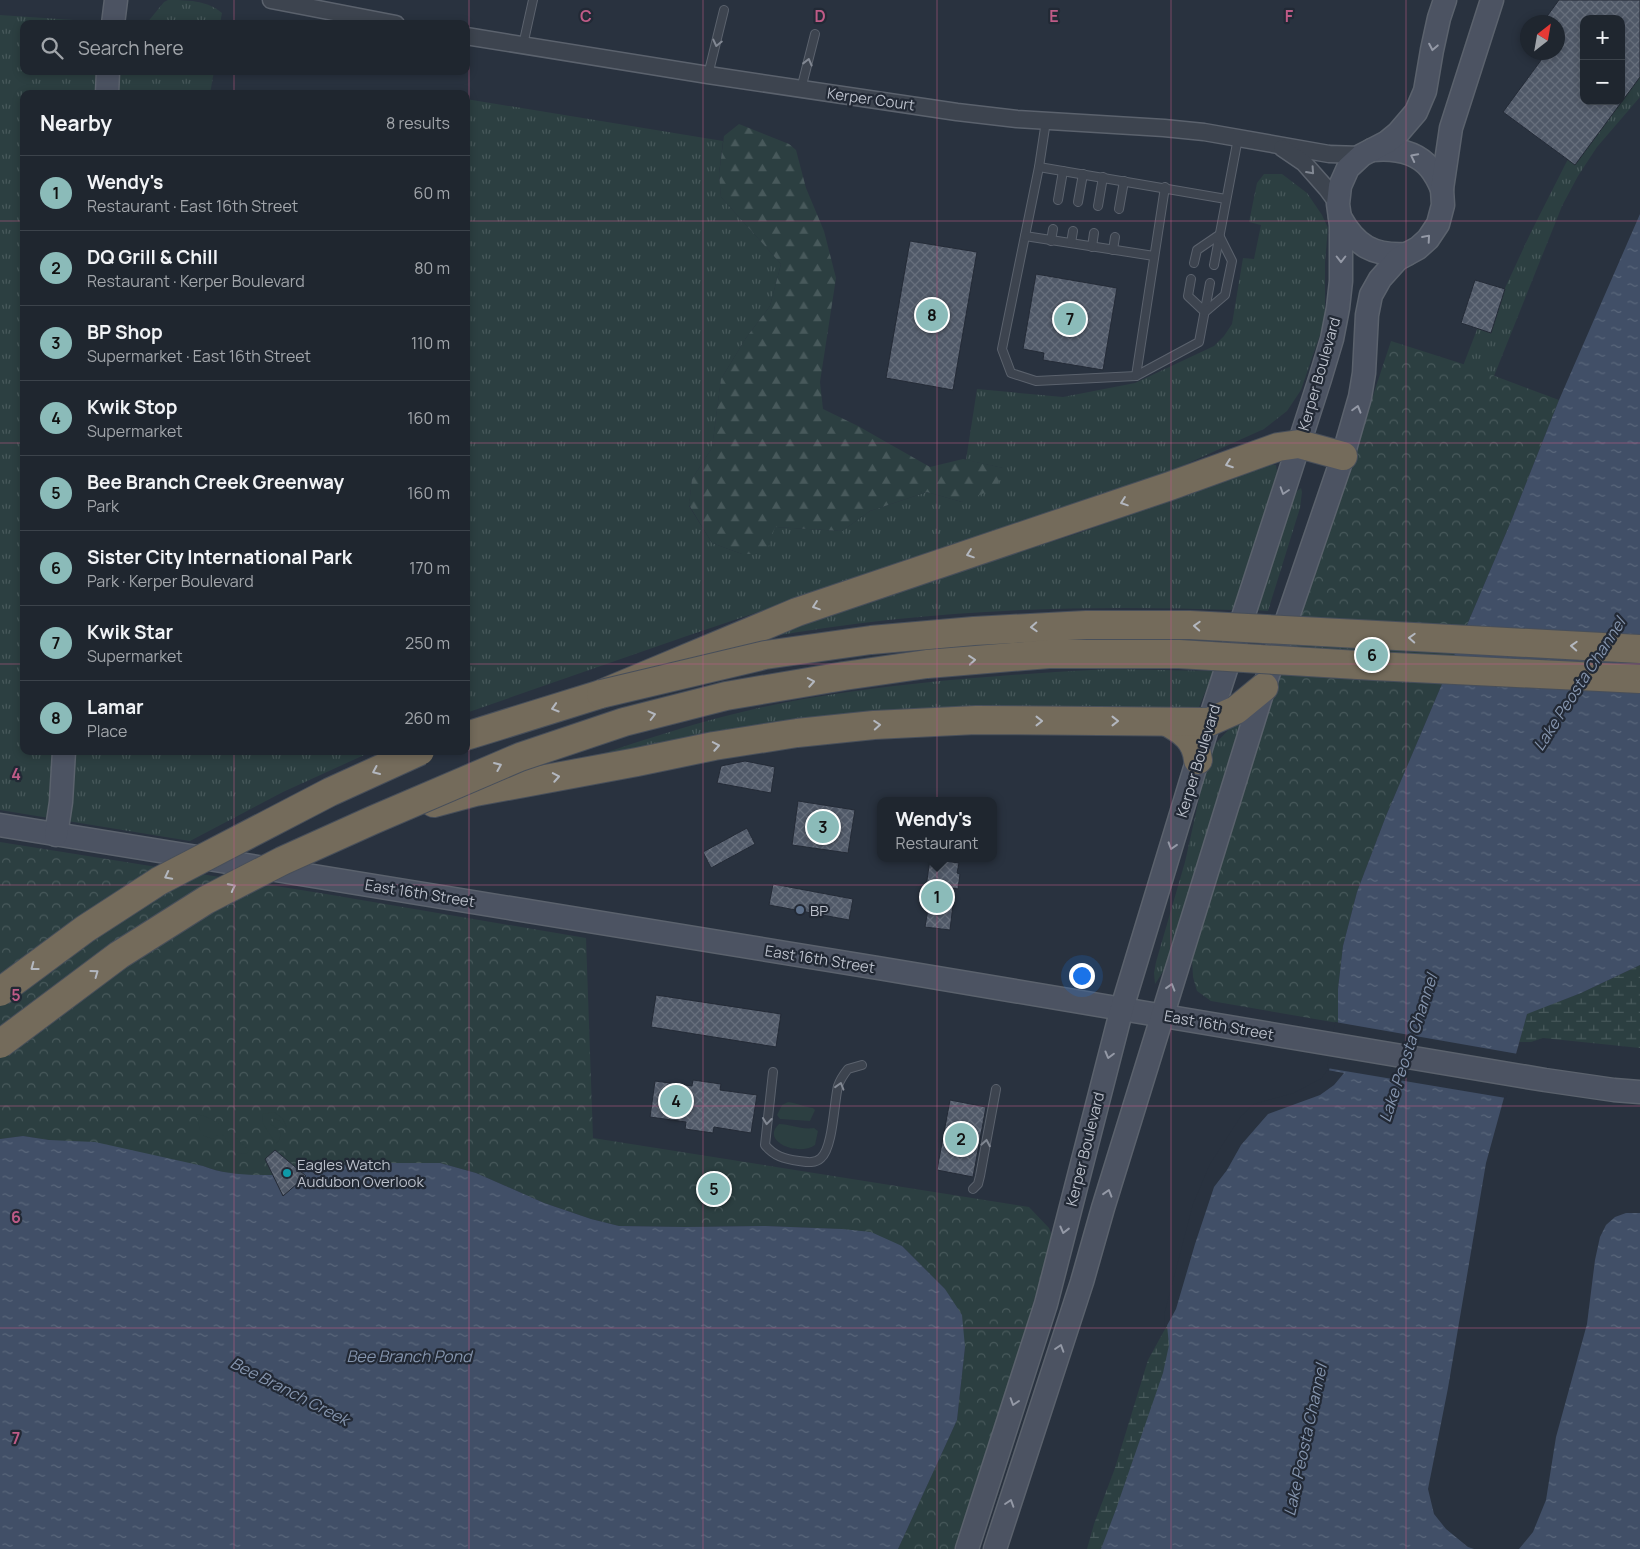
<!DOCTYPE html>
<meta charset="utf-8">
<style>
body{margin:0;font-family:Manrope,sans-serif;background:#272e37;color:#f1f3f6}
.controls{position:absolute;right:15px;top:15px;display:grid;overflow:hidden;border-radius:10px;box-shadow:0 2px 8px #0003}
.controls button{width:45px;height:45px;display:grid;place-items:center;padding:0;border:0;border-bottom:1px solid #3c434b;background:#1f262f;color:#f1f3f6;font:25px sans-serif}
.compass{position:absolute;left:1520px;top:15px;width:45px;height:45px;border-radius:50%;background:#1f262f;box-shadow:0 2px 8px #0003;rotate:31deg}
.you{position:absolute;left:1081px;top:975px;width:18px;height:18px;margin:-12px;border:4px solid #fff;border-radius:50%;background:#1a73e8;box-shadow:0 0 0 8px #1a73e833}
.badge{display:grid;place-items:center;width:32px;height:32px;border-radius:50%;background:#8bbbb9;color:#111;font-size:16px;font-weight:700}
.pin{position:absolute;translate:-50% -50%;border:2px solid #fff;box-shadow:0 1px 5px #0006}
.popup{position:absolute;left:877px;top:797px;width:120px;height:65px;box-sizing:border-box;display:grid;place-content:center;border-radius:10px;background:#1f262f;filter:drop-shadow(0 1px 4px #0005);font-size:16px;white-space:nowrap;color:#a1a5aa}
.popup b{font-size:19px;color:#f1f3f6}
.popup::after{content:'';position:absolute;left:50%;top:100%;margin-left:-10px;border:10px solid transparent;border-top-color:#1f262f}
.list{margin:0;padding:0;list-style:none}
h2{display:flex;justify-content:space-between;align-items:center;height:65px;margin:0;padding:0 20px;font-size:21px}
h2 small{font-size:16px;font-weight:400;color:#a1a5aa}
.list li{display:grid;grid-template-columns:32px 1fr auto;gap:15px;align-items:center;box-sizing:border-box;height:75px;padding:0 20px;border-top:1px solid #3c434b}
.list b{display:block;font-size:19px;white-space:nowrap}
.list p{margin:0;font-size:16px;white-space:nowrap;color:#a1a5aa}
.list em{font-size:16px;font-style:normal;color:#a1a5aa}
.icon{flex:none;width:28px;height:28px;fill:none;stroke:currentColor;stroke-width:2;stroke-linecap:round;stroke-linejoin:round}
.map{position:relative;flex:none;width:1640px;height:1549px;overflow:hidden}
.search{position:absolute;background:#1f262f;box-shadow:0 2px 8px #0003;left:20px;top:20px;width:450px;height:55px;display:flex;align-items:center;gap:12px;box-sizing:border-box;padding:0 18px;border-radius:10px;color:#a1a5aa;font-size:19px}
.panel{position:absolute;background:#1f262f;box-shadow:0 2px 8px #0003;left:20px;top:90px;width:450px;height:665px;border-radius:10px}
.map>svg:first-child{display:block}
</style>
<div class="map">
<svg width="1640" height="1549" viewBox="0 0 1640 1549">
<defs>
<pattern id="grass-tufts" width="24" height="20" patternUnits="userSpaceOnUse" patternTransform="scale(1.25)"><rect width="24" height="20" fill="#2c3f41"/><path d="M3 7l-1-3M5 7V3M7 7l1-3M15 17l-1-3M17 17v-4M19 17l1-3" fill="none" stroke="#48595b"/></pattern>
<pattern id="forest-firs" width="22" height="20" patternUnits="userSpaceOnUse" patternTransform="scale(1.25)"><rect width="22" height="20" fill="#2c3f41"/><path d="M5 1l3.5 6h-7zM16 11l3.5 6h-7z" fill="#48595b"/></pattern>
<pattern id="wetland-marsh" width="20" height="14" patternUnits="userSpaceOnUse" patternTransform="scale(1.25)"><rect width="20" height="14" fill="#2c3f41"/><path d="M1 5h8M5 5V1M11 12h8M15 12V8" fill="none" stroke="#48595b"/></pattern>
<pattern id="park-crowns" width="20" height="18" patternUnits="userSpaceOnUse" patternTransform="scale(1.25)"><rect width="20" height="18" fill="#2c3f41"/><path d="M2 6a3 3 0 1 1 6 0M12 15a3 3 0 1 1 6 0" fill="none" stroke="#48595b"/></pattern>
<pattern id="water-ripples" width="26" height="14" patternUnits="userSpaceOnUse" patternTransform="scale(1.25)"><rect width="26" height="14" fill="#414f67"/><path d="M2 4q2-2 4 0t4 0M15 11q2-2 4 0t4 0" fill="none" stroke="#5a677b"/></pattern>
<pattern id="building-cross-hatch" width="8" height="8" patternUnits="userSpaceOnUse" patternTransform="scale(1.25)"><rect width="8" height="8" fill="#505968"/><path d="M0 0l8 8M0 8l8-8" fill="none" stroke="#676f7c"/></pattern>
</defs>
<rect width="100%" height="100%" fill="#29323f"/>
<!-- grass -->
<g fill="url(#grass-tufts)">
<path d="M168,0c18,0 39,0 54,13l-2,11h-74l18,-22z"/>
<path d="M0,15l74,5 6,4h-56v47h190l-4,23h-186v657h349l-90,41 -93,49 -190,-31z"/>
<path d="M1640,66v31l-43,50 -19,29 -16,30 -100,250 -6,-72 22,-57 8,2 45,-97 36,-71 26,-36 28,-24z"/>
<path d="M466,99l257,42 -4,33 2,23 60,67 -11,42 -24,32 -25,41 -9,69 -20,31 -3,27 23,37 30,11 33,-27 67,4 28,-20 57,-19 35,10 41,-34 -37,-8 11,-71 86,8 72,-14 79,-37 10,-10 8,-12 11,-66 11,1 7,-34 -12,-3 8,-39 7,-9h18l25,19 15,22 6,13 -3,34v58l-24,70 -14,21 -23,18 -102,46 -478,162 -218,76z"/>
<path d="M1267,465h9l1,7 -43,138c-157,-6 -316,0 -470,28l121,-43 197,-63z"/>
<path d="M1301,488l1,4 -2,16 -32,103 -14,-1 37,-105 6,-14z"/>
<path d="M1110,669l104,2 -15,36 -132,2 -477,49c73,-25 149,-49 226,-61 98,-16 196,-23 294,-28z"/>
<path d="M1234,724h4l3,4 -24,70 -49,166 -13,20 -1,-11 2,-11 29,-100 22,-99 6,-17z"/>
</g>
<!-- forest -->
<path fill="url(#forest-firs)" d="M739,124l50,20 7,6 10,38 18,43 12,47 -16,104 3,27 35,17 72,41 33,-8 40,9 -6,20 -35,14 -35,-10 -57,19 -28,20 -67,-4 -9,27h-24l-30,-11 -23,-38 3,-26 20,-31 9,-69 25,-41 24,-32 11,-42 -60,-67 -2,-23 5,-38z"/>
<!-- wetland -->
<g fill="url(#wetland-marsh)">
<path d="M1640,965v83l-97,-10 -12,4h-12l8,-29 54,-20z"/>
<path d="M1176,1309v31l-66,209h-23l7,-25 21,-56 33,-108z"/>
</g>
<!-- park -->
<g fill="url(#park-crowns)">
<path d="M1391,341l72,23 96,36 -47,119 -126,297 -29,76 -14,54 -5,43v34l-127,-22 -14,-10 -4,-14 -1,-18 41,-139z"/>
<path d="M0,842l326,52 260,44 7,200 436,69 20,21 3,8 -42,151 -53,162h-59l59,-129 8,-73 -20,-58 -43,-43 -60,-17 -77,-3 -80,1 -66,-1 -28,-7 -47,-16 -68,-30 -36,-10h-70l-43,3 -23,-2 -9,2 11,10c-34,-1 -71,3 -103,-10l-154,-26 -26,-4 -23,3z"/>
</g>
<!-- garden -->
<g fill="#2c3f41">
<path d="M788,1102c9,1 16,5 25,6l2,2 -5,11 -30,-2 -3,-4 5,-10z"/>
<path d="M274,1112l8,6 5,9 -1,1 -6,-7 -7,-3 -3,2v4l8,5 3,5 -2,6 -3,4 -14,-22 1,-8z"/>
<path d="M196,1114c22,4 37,21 53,36l-2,3 -6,1 -6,-3 -13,-17h-3l-6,5 -9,-3 -4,-6z"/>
<path d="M779,1124c12,0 22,6 35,4l4,3 -3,14c-17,12 -55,-4 -36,-21z"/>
</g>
<!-- water -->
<g fill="url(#water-ripples)">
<path d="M1640,214v751l-59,28 -54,21 -41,149 -38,225 -20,101 6,25 12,15 22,18 6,2h-373l14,-37 48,-139 6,-28 -3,-30 18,-69 59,-129 52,-22 29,-15 5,-9 9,-48v-34l5,-43 14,-54 29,-76 126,-297 47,-119z"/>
<path d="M23,1136l26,4 46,2 108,24c22,9 46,9 70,9l10,21 23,-20 -11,-10 9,-2 23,2 43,-3h70l36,10 68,30 47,16 28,7 66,1 80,-1 77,3 29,3 31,14 43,43 17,26 3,32 -8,73 -59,129h-898v-410z"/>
<path d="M1626,1213h14v336h-121l14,-17 13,-32 10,-63 31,-113 8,-64 5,-23 6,-12 9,-8z"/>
</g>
<!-- pier -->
<g fill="#29323f">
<path d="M1335,1022l183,32 -12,44 -179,-30z"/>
<path d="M1327,1070l17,3 -10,12 -14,10 -52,19 -27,31 -14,25 -13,17 -19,57 -19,65 -11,20 -1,-14 29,-111 17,-40 31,-48 13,-12 40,-11 28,-15z"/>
</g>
<!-- building -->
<g fill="url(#building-cross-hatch)" stroke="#242b37" fill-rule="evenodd">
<path d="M1559,0h81v77l-65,88 -72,-53 44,-60h11v-14l4,-6 -4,-3v-7h-9l-4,-3zM1584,19h37v82h-37z"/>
<path d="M910,241l67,11 -24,138 -67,-12z"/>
<path d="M1036,274l81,14 -14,82 -60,-10 1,-7 -21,-4z"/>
<path d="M1475,280l30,9 -14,44 -30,-10z"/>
<path d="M745,761l30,6 -4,26 -54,-10 4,-17z"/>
<path d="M798,801l57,9 -7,43 -56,-8z"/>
<path d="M747,828l8,16 -44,24 -8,-16z"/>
<path d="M930,859l29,4 -2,10 3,1 -2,15 -6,-1 -2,17h3l-3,25 -25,-3 3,-18 -5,-1z"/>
<path d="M773,884l80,15 -4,21 -80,-15z"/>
<path d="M656,995l125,19 -5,33 -125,-20z"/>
<path d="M693,1080l28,4 -1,6 37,5 -6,38 -37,-6 -1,6 -28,-4 1,-7 -36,-5 5,-36 37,5z"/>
<path d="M950,1100l36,7 -13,70 -36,-7z"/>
<path d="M275,1150l31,26 -23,20 -18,-37z"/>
</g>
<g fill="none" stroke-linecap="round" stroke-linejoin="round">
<!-- lane casing -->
<g stroke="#5b626d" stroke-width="10">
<g id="lane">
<path d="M523,45l10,-45"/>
<path d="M708,75l16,-65"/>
<path d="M801,89l14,-55"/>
<path d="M1046,121l-7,46 -37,182 9,24 25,8 100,-5 63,-34 11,-59"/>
<path d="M1039,167l187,32"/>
<path d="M1058,200l5,-29"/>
<path d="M1078,202l5,-28"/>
<path d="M1098,206l5,-29"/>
<path d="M1119,209l5,-28"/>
<path d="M1025,236l129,20"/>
<path d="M1051,241l2,-12"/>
<path d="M1071,243l2,-12"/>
<path d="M1092,247l2,-14"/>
<path d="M1113,250l2,-13"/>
<path d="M1214,265l24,-127"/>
<path d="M1191,279l-3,17 17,16 20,-17 7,-34 -13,-26 -22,15 -3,13"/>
<path d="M1136,376l29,-189"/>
<path d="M773,1072l-8,73c9,11 19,14 34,16 7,1 16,3 22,-3 12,-10 13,-56 17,-72 2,-6 6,-12 10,-17l14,-4"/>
<path d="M973,1189l5,-5 2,-8 16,-87"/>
</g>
</g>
<!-- street casing -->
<g stroke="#5b626d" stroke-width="19">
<g id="street">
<path d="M271,0l125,24"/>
<path d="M466,36l242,39 249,37 60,7 147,9 40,4 125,22 33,1"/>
<path d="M1282,148l22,15 23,26 11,15"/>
</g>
</g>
<!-- secondary casing -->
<g stroke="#5b626d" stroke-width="25">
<g id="secondary">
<path d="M113,24l3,-24"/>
<path d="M107,94l1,-23"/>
<path d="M1372,150c21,-2 44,1 58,18 5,6 9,14 12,21"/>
<path d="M1340,217c16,29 33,39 67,37"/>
<path d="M0,825l878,143 667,112 69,10 26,2"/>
<path d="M56,835l5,-33 3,-51"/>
<path d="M967,1549l79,-245 76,-296 87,-286 111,-343 12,-40 6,-31 3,-27v-56l-3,-21 2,-18 8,-18 14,-13 25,-13 11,-9 18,-21 9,-21 7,-41 7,-32 6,-18"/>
<path d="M995,1549l87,-267 21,-74 161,-521 79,-231 17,-59 4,-24 3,-58 4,-20 9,-16 18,-20 20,-11 10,-9 10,-15 5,-19 -1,-16 9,-61 41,-128"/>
</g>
</g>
<!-- highway casing -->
<g stroke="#484f5a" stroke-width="30">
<g id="highway">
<path d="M1167,722c17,9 29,18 31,38"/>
<path d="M466,736l135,-42 196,-82 373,-126 108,-39 21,-3 44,12"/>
<path d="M434,803l41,-11 162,-30 77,-16 83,-13 77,-8 102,-5 233,2 27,-12 28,-23"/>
</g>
</g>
<!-- lane -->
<use href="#lane" stroke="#3d444f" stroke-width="8"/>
<!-- street -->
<use href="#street" stroke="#3d444f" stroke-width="16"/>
<!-- secondary -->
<use href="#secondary" stroke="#4c5362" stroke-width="22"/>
<!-- highway -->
<use href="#highway" stroke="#746b5b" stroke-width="28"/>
<!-- highway-bridge casing -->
<g stroke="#484f5a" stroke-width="30" stroke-linecap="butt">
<g id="highway-bridge">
<path d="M601,694l164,-39 106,-15 103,-9 112,-6h104l450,24"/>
<path d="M0,992l85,-63 74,-48 171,-89 90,-41"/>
<path d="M0,1044l119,-89 87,-55 76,-39 91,-41 147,-63 104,-35 102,-26 118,-20 83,-12 122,-10h130l195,12 266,13"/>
</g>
</g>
<!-- highway-bridge -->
<use href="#highway-bridge" stroke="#746b5b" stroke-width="28"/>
</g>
<!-- one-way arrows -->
<defs><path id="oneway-chevron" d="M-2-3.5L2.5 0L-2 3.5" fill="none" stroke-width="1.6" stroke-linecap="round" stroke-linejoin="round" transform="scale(1.25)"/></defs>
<g stroke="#828893">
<use href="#oneway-chevron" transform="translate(717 43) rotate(103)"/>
<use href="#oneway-chevron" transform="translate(808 62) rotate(-76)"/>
<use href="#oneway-chevron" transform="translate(1311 171) rotate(48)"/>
<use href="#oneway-chevron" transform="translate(840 1086) rotate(-73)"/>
<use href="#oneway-chevron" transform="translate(767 1121) rotate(96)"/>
<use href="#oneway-chevron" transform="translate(986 1143) rotate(-80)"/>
</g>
<g stroke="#9499a6">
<use href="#oneway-chevron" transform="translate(1433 47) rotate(101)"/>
<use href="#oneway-chevron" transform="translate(1414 157) rotate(-153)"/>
<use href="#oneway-chevron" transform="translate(1427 238) rotate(-49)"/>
<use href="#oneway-chevron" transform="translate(1341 259) rotate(90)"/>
<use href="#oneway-chevron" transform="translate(1357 409) rotate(-74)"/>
<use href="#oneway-chevron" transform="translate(1284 491) rotate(108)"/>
<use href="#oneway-chevron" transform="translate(1172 846) rotate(107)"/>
<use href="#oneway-chevron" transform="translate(1171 987) rotate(-73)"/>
<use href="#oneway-chevron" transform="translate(1109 1055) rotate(105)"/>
<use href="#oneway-chevron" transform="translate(1108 1193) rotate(-73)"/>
<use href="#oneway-chevron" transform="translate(1064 1230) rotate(104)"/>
<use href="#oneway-chevron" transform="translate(1060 1348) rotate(-72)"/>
<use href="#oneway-chevron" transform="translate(1014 1402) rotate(108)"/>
<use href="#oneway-chevron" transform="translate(1010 1503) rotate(-72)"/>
</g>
<g stroke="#b3b7bf">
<use href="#oneway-chevron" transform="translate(1229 464) rotate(160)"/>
<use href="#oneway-chevron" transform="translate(1124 502) rotate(161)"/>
<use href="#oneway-chevron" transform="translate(970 554) rotate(161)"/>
<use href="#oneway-chevron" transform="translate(816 606) rotate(161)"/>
<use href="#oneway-chevron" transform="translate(1197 626) rotate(-177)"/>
<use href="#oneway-chevron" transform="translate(1034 627) rotate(177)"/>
<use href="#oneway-chevron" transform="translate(1412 638) rotate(-177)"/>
<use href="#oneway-chevron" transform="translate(1574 646) rotate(-177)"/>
<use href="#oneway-chevron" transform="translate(972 660) rotate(-5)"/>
<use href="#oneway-chevron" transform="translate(811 682) rotate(-10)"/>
<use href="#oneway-chevron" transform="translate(555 708) rotate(163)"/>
<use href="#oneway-chevron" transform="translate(652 715) rotate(-14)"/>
<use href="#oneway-chevron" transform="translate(1039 721)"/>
<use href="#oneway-chevron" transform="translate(1115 721)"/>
<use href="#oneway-chevron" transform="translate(877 725) rotate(-4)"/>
<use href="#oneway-chevron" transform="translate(716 746) rotate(-10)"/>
<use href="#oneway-chevron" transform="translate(498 766) rotate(-23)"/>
<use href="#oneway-chevron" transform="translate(376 771) rotate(156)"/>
<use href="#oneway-chevron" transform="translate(556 777) rotate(-10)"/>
<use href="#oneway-chevron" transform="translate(168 876) rotate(153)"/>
<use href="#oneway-chevron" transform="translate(232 887) rotate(-27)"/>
<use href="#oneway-chevron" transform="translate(34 967) rotate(143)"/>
<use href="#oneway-chevron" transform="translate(95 973) rotate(-36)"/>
</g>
<!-- grid -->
<path fill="none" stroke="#bf5b87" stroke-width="1" stroke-opacity="0.55" d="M234,0v24M469,0v1549M703,0v1549M937,0v1549M1171,0v1549M1406,0v1549M234,71v23M0,221h24M466,221h1174M0,443h24M466,443h1174M0,664h24M466,664h1174M234,751v798M0,885h1640M0,1106h1640M0,1328h1640"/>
<!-- markers -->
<circle fill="#5c6f8a" stroke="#222935" stroke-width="2" cx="800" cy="910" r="5"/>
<circle fill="#0f9aa8" stroke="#222935" stroke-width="2" cx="287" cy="1173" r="5"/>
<g text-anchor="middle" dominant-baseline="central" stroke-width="4.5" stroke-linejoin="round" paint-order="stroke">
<!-- street labels -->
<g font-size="15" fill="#babfca" stroke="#222935">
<text transform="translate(871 99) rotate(8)">Kerper Court</text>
<text transform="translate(1319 374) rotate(-74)">Kerper Boulevard</text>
<text transform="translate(1198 761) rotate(-73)">Kerper Boulevard</text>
<text transform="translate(420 893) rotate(9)">East 16th Street</text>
<text transform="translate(820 959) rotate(9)">East 16th Street</text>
<text transform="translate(1219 1025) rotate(10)">East 16th Street</text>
<text transform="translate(1085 1149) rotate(-76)">Kerper Boulevard</text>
</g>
<!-- poi labels -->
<g font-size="15" fill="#babfca" stroke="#222935" text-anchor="start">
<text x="810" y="910">BP</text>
<text x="297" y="1164">Eagles Watch<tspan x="297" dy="17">Audubon Overlook</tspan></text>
</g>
<!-- water labels -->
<g font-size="16" font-style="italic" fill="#8595ae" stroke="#222935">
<text transform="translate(1579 684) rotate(-57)">Lake Peosta Channel</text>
<text transform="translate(1408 1048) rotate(-72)">Lake Peosta Channel</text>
<text x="409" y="1356">Bee Branch Pond</text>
<text transform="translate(290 1391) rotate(27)">Bee Branch Creek</text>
<text transform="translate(1305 1440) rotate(-78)">Lake Peosta Channel</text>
</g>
</g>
<g font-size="16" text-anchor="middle" font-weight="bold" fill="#bf5b87" stroke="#222935" stroke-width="4.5" stroke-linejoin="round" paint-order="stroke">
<text x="586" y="22">C</text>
<text x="820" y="22">D</text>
<text x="1054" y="22">E</text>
<text x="1289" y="22">F</text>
<text x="16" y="780">4</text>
<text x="16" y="1001">5</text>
<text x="16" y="1223">6</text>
<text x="16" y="1444">7</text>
</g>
</svg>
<div class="controls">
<button>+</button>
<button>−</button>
</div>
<svg class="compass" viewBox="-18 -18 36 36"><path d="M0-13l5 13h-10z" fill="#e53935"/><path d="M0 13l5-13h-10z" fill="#a1a5aa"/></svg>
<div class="you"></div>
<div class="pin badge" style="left:937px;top:897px">1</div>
<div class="popup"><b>Wendy's</b>Restaurant</div>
<div class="pin badge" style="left:961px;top:1139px">2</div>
<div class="pin badge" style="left:823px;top:827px">3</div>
<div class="pin badge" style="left:676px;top:1101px">4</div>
<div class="pin badge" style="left:714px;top:1189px">5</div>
<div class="pin badge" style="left:1372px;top:655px">6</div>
<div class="pin badge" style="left:1070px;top:319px">7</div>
<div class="pin badge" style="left:932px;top:315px">8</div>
<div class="search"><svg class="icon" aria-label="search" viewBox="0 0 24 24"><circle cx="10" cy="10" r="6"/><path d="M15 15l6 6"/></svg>Search here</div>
<section class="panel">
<h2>Nearby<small>8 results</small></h2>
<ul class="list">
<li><span class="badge">1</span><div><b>Wendy's</b><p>Restaurant · East 16th Street</p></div><em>60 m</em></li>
<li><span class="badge">2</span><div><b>DQ Grill &amp; Chill</b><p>Restaurant · Kerper Boulevard</p></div><em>80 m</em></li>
<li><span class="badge">3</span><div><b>BP Shop</b><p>Supermarket · East 16th Street</p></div><em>110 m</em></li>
<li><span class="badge">4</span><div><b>Kwik Stop</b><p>Supermarket</p></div><em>160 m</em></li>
<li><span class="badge">5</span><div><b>Bee Branch Creek Greenway</b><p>Park</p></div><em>160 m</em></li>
<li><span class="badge">6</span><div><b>Sister City International Park</b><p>Park · Kerper Boulevard</p></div><em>170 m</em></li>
<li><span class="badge">7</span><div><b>Kwik Star</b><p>Supermarket</p></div><em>250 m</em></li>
<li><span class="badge">8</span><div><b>Lamar</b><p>Place</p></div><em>260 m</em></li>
</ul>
</section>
</div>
